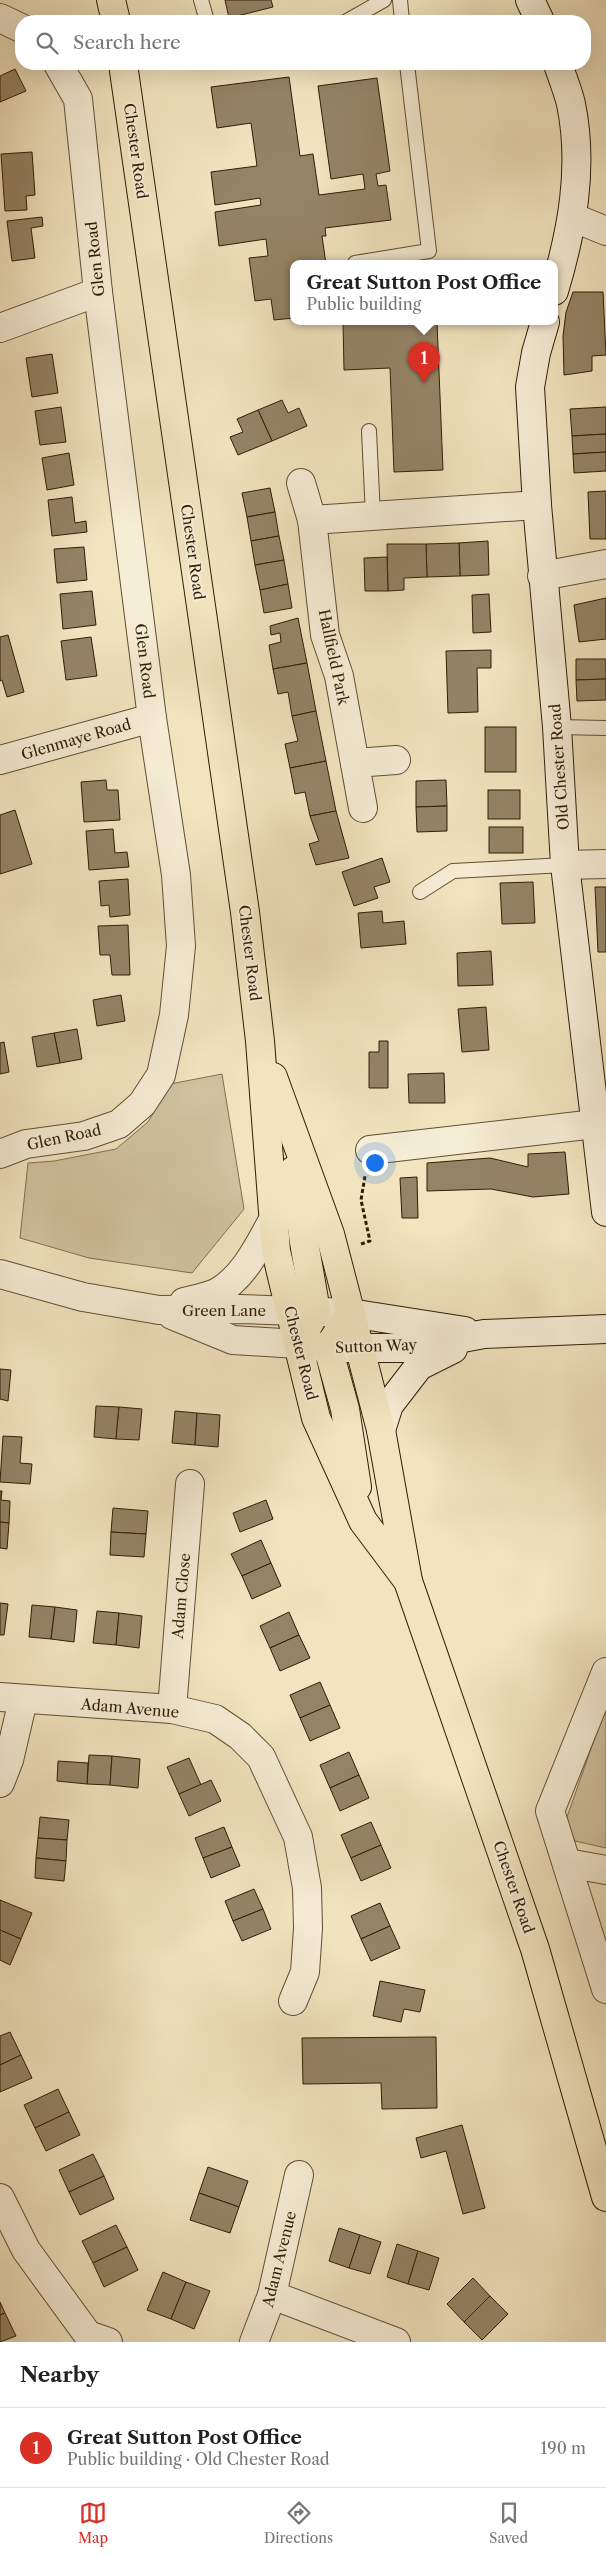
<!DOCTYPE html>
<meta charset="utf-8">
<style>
body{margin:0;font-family:"Libre Caslon Text",serif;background:#f6f6f6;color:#222}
.you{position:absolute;left:374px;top:1162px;width:18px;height:18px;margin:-12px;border:4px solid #fff;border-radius:50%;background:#1a73e8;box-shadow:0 0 0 8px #1a73e833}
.badge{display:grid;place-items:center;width:32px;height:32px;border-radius:50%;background:#d93025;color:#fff;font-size:16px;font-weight:700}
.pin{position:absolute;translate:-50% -41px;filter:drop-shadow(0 1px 2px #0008)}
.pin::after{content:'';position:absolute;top:26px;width:18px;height:15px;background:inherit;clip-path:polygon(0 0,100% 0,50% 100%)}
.popup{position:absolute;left:290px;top:260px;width:268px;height:65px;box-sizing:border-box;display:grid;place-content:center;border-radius:10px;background:#fff;filter:drop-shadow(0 1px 4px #0005);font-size:16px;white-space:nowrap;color:#767676}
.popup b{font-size:19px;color:#222}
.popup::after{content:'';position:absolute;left:50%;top:100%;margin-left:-10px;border:10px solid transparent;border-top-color:#fff}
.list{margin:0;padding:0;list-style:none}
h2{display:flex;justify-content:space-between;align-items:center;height:65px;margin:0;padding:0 20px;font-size:21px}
h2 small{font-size:16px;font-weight:400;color:#767676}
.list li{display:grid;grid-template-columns:32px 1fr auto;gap:15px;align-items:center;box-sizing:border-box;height:80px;padding:0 20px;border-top:1px solid #e0e0e0}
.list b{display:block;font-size:19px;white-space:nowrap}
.list p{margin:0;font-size:16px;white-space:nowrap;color:#767676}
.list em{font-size:16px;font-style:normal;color:#767676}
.icon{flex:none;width:28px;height:28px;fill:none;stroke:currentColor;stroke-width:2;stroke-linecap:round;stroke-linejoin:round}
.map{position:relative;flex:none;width:606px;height:2342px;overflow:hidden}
.search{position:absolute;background:#fff;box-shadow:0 5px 20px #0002;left:15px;right:15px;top:15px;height:55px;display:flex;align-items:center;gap:12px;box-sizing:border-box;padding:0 18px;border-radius:20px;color:#767676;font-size:19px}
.sheet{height:145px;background:#fff}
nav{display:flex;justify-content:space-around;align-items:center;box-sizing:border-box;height:70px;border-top:1px solid #e0e0e0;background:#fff;font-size:14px;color:#767676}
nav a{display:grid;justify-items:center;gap:2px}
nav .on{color:#d93025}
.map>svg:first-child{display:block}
</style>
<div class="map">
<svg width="606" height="2342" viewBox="0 0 606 2342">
<rect width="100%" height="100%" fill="#f1e4bf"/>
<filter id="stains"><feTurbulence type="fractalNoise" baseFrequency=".004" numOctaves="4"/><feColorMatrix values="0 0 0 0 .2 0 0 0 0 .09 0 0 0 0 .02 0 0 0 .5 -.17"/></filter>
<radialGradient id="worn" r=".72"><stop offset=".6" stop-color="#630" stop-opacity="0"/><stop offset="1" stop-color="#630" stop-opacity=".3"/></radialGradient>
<!-- green -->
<g fill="#d0c29f" stroke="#807052">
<path d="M222,1074l22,135 -52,64 -103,-15 -69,-20 8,-75 26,-2 62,-12 32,-27 22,-38z"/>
<path d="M606,1706v142l-31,-7 -9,-21z"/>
</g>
<!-- building -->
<g fill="#948466" stroke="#2f1d05">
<path d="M225,0h46l2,7 -44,11z"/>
<path d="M15,69l11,22 -26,11v-26z"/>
<path d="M289,77l11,79 13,-2 6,41 46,-6 -2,-15 -32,5 -13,-93 59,-8 13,93 -14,3 2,12 8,-1 5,35 -66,8 1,8h-4l4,28h-32v54l-20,2 -3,-21 -16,2 -6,-43 19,-2 -2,-17 -47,7 -4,-34 46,-7 -1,-7 -45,7 -4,-33 46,-6 -6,-43 -34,5 -6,-41z"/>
<path d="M32,152l3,43 -9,1 1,14 -22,1 -4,-57z"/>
<path d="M42,217l1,9 -12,2 4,30 -23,3 -5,-40z"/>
<path d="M573,292h30l3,63 -14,1v15l-28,4 -1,-39 3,-24z"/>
<path d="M343,322h94l6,148 -49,2 -4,-104 -46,2z"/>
<path d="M52,354l6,39 -26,4 -6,-39z"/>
<path d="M282,400l6,13 11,-5 8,18 -35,15 -14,-31z"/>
<path d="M61,407l5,35 -26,3 -5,-34z"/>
<path d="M606,407v27l-34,2 -2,-27z"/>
<path d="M258,410l14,31 -34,14 -8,-18 13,-5 -6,-13z"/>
<path d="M606,434v18l-33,2 -1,-18z"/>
<path d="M606,452v19l-32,2 -1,-19z"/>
<path d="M69,453l5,32 -27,5 -5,-32z"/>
<path d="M270,488l5,24 -28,5 -5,-24z"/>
<path d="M606,491v48h-16l-2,-47z"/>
<path d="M72,497l3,26 11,-2 1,11 -35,4 -4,-36z"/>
<path d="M275,512l4,24 -28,5 -4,-24z"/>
<path d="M279,536l5,24 -29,5 -4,-24z"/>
<path d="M488,541l1,34 -29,1 -1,-33z"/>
<path d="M459,543l1,33 -33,1 -1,-33z"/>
<path d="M387,544h39l1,33 -23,1v12l-16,1z"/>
<path d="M84,547l3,33 -30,3 -3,-34z"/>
<path d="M387,557l1,34h-23l-1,-33z"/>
<path d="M284,560l4,24 -28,6 -5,-25z"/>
<path d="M288,584l4,24 -28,5 -4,-23z"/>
<path d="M92,591l4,34 -33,4 -3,-35z"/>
<path d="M489,594l2,38 -18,1 -1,-38z"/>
<path d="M606,598v41l-27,3 -5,-37z"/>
<path d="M298,618l9,45 -34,6 -4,-24 12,-3 -1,-9 -9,2 -1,-9z"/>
<path d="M8,635l16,57 -17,5 -5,-17 -2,1v-44z"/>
<path d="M91,637l6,39 -31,4 -5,-39z"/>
<path d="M491,650v18h-14l1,44 -30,1 -2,-62z"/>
<path d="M576,659h30v20l-30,1z"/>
<path d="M307,663l9,48 -24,5 -4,-24 -10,2 -5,-25z"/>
<path d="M606,679v21l-29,1 -1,-21z"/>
<path d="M316,711l10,50 -36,7 -5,-24 13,-3 -6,-25z"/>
<rect x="485" y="727" width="31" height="45"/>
<path d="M326,761l10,50 -26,5 -5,-24 -10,2 -5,-26z"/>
<path d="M106,780l1,10h11l2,30 -36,2 -3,-40z"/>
<path d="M446,780l1,26 -31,1v-26z"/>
<rect x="488" y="790" width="32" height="29"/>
<path d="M447,806v25l-30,1 -1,-25z"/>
<path d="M15,810l17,54 -32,10v-59z"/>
<path d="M336,811l13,47 -33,7 -7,-21 10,-3 -9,-25z"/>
<rect x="489" y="827" width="34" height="26"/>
<path d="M113,829l2,24 12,-1 2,15 -40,3 -3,-39z"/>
<path d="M382,858l8,24 -16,5 4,11 -24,8 -12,-34z"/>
<path d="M128,879l2,36 -20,2 -1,-12 -8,1 -2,-25z"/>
<path d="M533,882l2,41 -33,1 -2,-41z"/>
<path d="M595,887h11v65h-8z"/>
<path d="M382,911l1,12 21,-2 2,23 -45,4 -3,-35z"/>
<path d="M128,925l2,50h-18l-2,-20h-10l-2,-29z"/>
<path d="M491,951l2,34 -35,1 -1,-33z"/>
<path d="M121,995l4,26 -28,5 -4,-26z"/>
<path d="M486,1007l3,43 -27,2 -4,-43z"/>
<path d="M77,1029l5,30 -22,4 -6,-30z"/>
<path d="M54,1033l6,30 -23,4 -5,-30z"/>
<path d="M379,1041h9v47h-19v-36h10z"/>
<path d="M4,1042l5,30 -9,2v-31z"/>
<path d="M444,1073l1,30h-36l-1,-29z"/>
<path d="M565,1152l4,42 -36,3 -42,-8 -64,2v-28l63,-5 38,9v-13z"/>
<path d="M417,1177l1,41h-16l-2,-40z"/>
<path d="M0,1369l11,1 -3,31 -8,-2z"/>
<path d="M96,1406l23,1 -3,32 -22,-2z"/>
<path d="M119,1407l23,2 -3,31 -23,-1z"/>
<path d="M175,1411l22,2 -2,32 -23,-2z"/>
<path d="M197,1413l23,2 -2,32 -23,-2z"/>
<path d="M3,1436l19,1 -2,26 12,1 -2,20 -30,-2z"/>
<path d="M0,1491h2l-1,9 9,1 -1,22 -9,-1z"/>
<path d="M266,1500l7,19 -33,13 -7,-19z"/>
<path d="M113,1508l35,3 -2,23 -35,-2z"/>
<path d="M0,1522l9,1 -2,26 -7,-1z"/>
<path d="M111,1532l35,2 -2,23 -34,-2z"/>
<path d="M261,1540l10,23 -29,13 -11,-22z"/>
<path d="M271,1563l10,23 -29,13 -10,-23z"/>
<path d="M0,1603l8,1 -4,31h-4z"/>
<path d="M32,1605l23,2 -4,32 -22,-2z"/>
<path d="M55,1607l22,3 -3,32 -23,-3z"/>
<path d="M97,1611l22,2 -3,32 -23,-2z"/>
<path d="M289,1612l10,23 -29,13 -10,-22z"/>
<path d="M119,1613l23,3 -3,32 -23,-3z"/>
<path d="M299,1635l11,23 -30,13 -10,-23z"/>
<path d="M320,1682l10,23 -30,13 -10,-23z"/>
<path d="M330,1705l10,23 -30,13 -10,-23z"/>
<path d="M349,1752l10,23 -29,13 -10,-23z"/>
<path d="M89,1755l23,1 -2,29 -23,-1z"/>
<path d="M112,1756l28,3 -2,29 -28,-3z"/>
<path d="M189,1758l12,27 -22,9 -12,-27z"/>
<path d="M58,1761l30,2 -1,21 -30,-3z"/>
<path d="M359,1775l10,23 -29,13 -10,-23z"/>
<path d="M211,1780l10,21 -32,15 -10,-22z"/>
<path d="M40,1817l29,3 -2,20 -29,-2z"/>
<path d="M371,1822l10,23 -30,13 -10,-23z"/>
<path d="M224,1827l8,20 -29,11 -8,-20z"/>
<path d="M38,1838l29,2 -1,21 -30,-3z"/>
<path d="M381,1845l10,23 -30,13 -10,-23z"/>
<path d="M232,1847l8,19 -29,12 -8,-20z"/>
<path d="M36,1858l30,3 -2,20 -29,-3z"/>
<path d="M254,1889l9,20 -30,12 -8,-20z"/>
<path d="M0,1900l32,13 -11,26 -21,-9z"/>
<path d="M380,1903l10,23 -29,13 -10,-23z"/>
<path d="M263,1909l8,20 -29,12 -9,-20z"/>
<path d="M390,1926l10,22 -29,13 -10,-22z"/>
<path d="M0,1930l21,9 -11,26 -10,-5z"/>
<path d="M380,1981l45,9 -5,22 -16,-3 -3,13 -28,-6z"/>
<path d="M10,2032l11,23 -21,10v-29z"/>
<path d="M436,2037l1,71 -55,1 -1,-26 -78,1 -1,-46z"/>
<path d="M21,2055l11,23 -32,14v-27z"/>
<path d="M58,2089l11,23 -34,16 -11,-23z"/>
<path d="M69,2112l11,23 -34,16 -11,-23z"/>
<path d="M462,2125l23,83 -22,6 -17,-63 -25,7 -5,-20z"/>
<path d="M93,2154l11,22 -35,16 -10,-22z"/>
<path d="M208,2167l40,14 -9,26 -40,-14z"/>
<path d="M104,2176l10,23 -34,16 -11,-23z"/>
<path d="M199,2193l40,14 -9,26 -40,-13z"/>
<path d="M116,2225l11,22 -34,16 -11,-22z"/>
<path d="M339,2228l21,7 -11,33 -20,-7z"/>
<path d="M360,2235l21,7 -11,32 -21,-6z"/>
<path d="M397,2244l21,7 -10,33 -21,-7z"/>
<path d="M127,2247l11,23 -34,17 -11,-24z"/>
<path d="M418,2251l21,7 -10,32 -21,-6z"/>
<path d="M163,2272l23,10 -15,37 -24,-9z"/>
<path d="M473,2278l17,18 -26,26 -17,-18z"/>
<path d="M186,2282l24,9 -16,38 -23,-10z"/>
<path d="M490,2296l18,18 -26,26 -18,-18z"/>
<path d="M0,2302l5,11 -5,2z"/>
<path d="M5,2313l11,23 -16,6v-27z"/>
</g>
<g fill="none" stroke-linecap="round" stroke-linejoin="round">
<!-- lane casing -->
<g stroke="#604f34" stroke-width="16">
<g id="lane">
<path d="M201,0l6,21"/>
<path d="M400,0l2,21"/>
<path d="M347,21l37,-21"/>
<path d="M355,263l74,-12 -22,-187"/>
<path d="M369,431l4,85"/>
<path d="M557,727l49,1"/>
<path d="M420,892l33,-21 112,-6"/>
</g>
</g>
<!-- street casing -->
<g stroke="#604f34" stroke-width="30">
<g id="street">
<path d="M0,18l21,10"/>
<path d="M572,217l34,14"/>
<path d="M0,328l98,-36"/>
<path d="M301,483l11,37 13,115 14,41 24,132"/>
<path d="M312,520l225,-15"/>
<path d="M542,576l64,-12"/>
<path d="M0,760l152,-42"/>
<path d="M355,763l41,-3"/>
<path d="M565,865l41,-1"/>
<path d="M370,1150l225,-26"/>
<path d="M0,1154l26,-10 58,-8 35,-12 23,-20 19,-29 13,-60 7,-69 -5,-71 -24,-157 -54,-426 -20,-193 -20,-35"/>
<path d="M0,1274l83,23 76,13 80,-1 111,4"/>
<path d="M184,1302c11,-3 24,-5 34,-10 27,-16 41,-47 56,-74"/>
<path d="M172,1315l61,25 65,4"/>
<path d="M606,1672l-56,139 56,178"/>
<path d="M0,1697l172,12 43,10 25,17 21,21 37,80 9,51 1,40 -3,44 -12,29"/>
<path d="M172,1709l18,-225"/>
<path d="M0,1783l9,-23 14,-60"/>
<path d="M567,1863l39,7"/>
<path d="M0,2198l26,52 62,85 20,7"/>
<path d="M272,2295l124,47"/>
<path d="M254,2342l18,-47 27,-120"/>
</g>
</g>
<!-- secondary casing -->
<g stroke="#2f1d05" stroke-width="30">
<g id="secondary">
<path d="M530,0l10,21"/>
<path d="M554,291c18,-60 30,-124 17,-187 -3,-13 -9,-27 -13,-40"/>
<path d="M545,322l-9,31 -6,34 7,118 20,222 8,138 41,347"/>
<path d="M350,1313l115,18"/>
<path d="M307,1345l21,3h82l74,-14 122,-5"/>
<path d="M381,1430l8,-25 30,-39 34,-17"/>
</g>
</g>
<!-- primary casing -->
<g stroke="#2f1d05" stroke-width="30">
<g id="primary">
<path d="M111,0l5,21"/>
<path d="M123,64l122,848 15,129 16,210 22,93 18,74 47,103 45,60"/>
<path d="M273,1077l57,157 51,196 27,151 127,368 71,248"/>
<path d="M294,1170l10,72 12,69 -18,33"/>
<path d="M350,1313l-22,35 17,61 12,78"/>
</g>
</g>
<!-- path -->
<path stroke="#2f1d05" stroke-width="3" stroke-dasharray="4 2.5" stroke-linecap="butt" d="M361,1244l9,-3 -9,-41 4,-24"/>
<!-- lane -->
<use href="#lane" stroke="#f6edd5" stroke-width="14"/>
<!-- street -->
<use href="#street" stroke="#f6edd5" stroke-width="28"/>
<!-- secondary -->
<use href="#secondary" stroke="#f6edd5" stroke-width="28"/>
<!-- primary -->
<use href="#primary" stroke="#f1e4bf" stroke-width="28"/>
</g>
<g text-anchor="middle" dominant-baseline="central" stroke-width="4" stroke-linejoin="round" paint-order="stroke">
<!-- street labels -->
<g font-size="15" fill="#2f1d05" stroke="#f6edd5">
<text transform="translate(136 151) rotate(82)">Chester Road</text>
<text transform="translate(95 259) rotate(-96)">Glen Road</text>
<text transform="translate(193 552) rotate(82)">Chester Road</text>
<text transform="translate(334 657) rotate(78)">Hallfield Park</text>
<text transform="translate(145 661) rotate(83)">Glen Road</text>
<text transform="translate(76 739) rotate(-16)">Glenmaye Road</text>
<text transform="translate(559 767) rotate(-94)">Old Chester Road</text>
<text transform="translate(250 953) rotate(83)">Chester Road</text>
<text transform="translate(64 1137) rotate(-12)">Glen Road</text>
<text x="224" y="1310">Green Lane</text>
<text transform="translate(376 1346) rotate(-2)">Sutton Way</text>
<text transform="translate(301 1353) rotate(76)">Chester Road</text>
<text transform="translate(181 1596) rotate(-85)">Adam Close</text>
<text transform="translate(130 1708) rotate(5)">Adam Avenue</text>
<text transform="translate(514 1887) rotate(71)">Chester Road</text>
<text transform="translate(279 2259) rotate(-76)">Adam Avenue</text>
</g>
</g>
<rect width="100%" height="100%" filter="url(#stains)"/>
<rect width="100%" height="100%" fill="url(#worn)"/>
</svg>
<div class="you"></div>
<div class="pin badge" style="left:424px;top:383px">1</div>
<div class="popup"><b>Great Sutton Post Office</b>Public building</div>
<div class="search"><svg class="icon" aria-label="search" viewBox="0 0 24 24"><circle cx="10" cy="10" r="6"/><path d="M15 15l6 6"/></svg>Search here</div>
</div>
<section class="sheet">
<h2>Nearby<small></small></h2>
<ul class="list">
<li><span class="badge">1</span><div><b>Great Sutton Post Office</b><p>Public building · Old Chester Road</p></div><em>190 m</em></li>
</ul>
</section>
<nav>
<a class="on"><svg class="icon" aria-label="map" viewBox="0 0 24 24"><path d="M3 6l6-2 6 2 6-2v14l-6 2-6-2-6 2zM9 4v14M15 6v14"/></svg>Map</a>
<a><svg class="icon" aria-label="directions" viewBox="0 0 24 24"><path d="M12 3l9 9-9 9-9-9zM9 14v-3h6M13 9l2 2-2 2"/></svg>Directions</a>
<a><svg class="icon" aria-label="saved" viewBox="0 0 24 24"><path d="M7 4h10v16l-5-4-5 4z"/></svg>Saved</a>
</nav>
